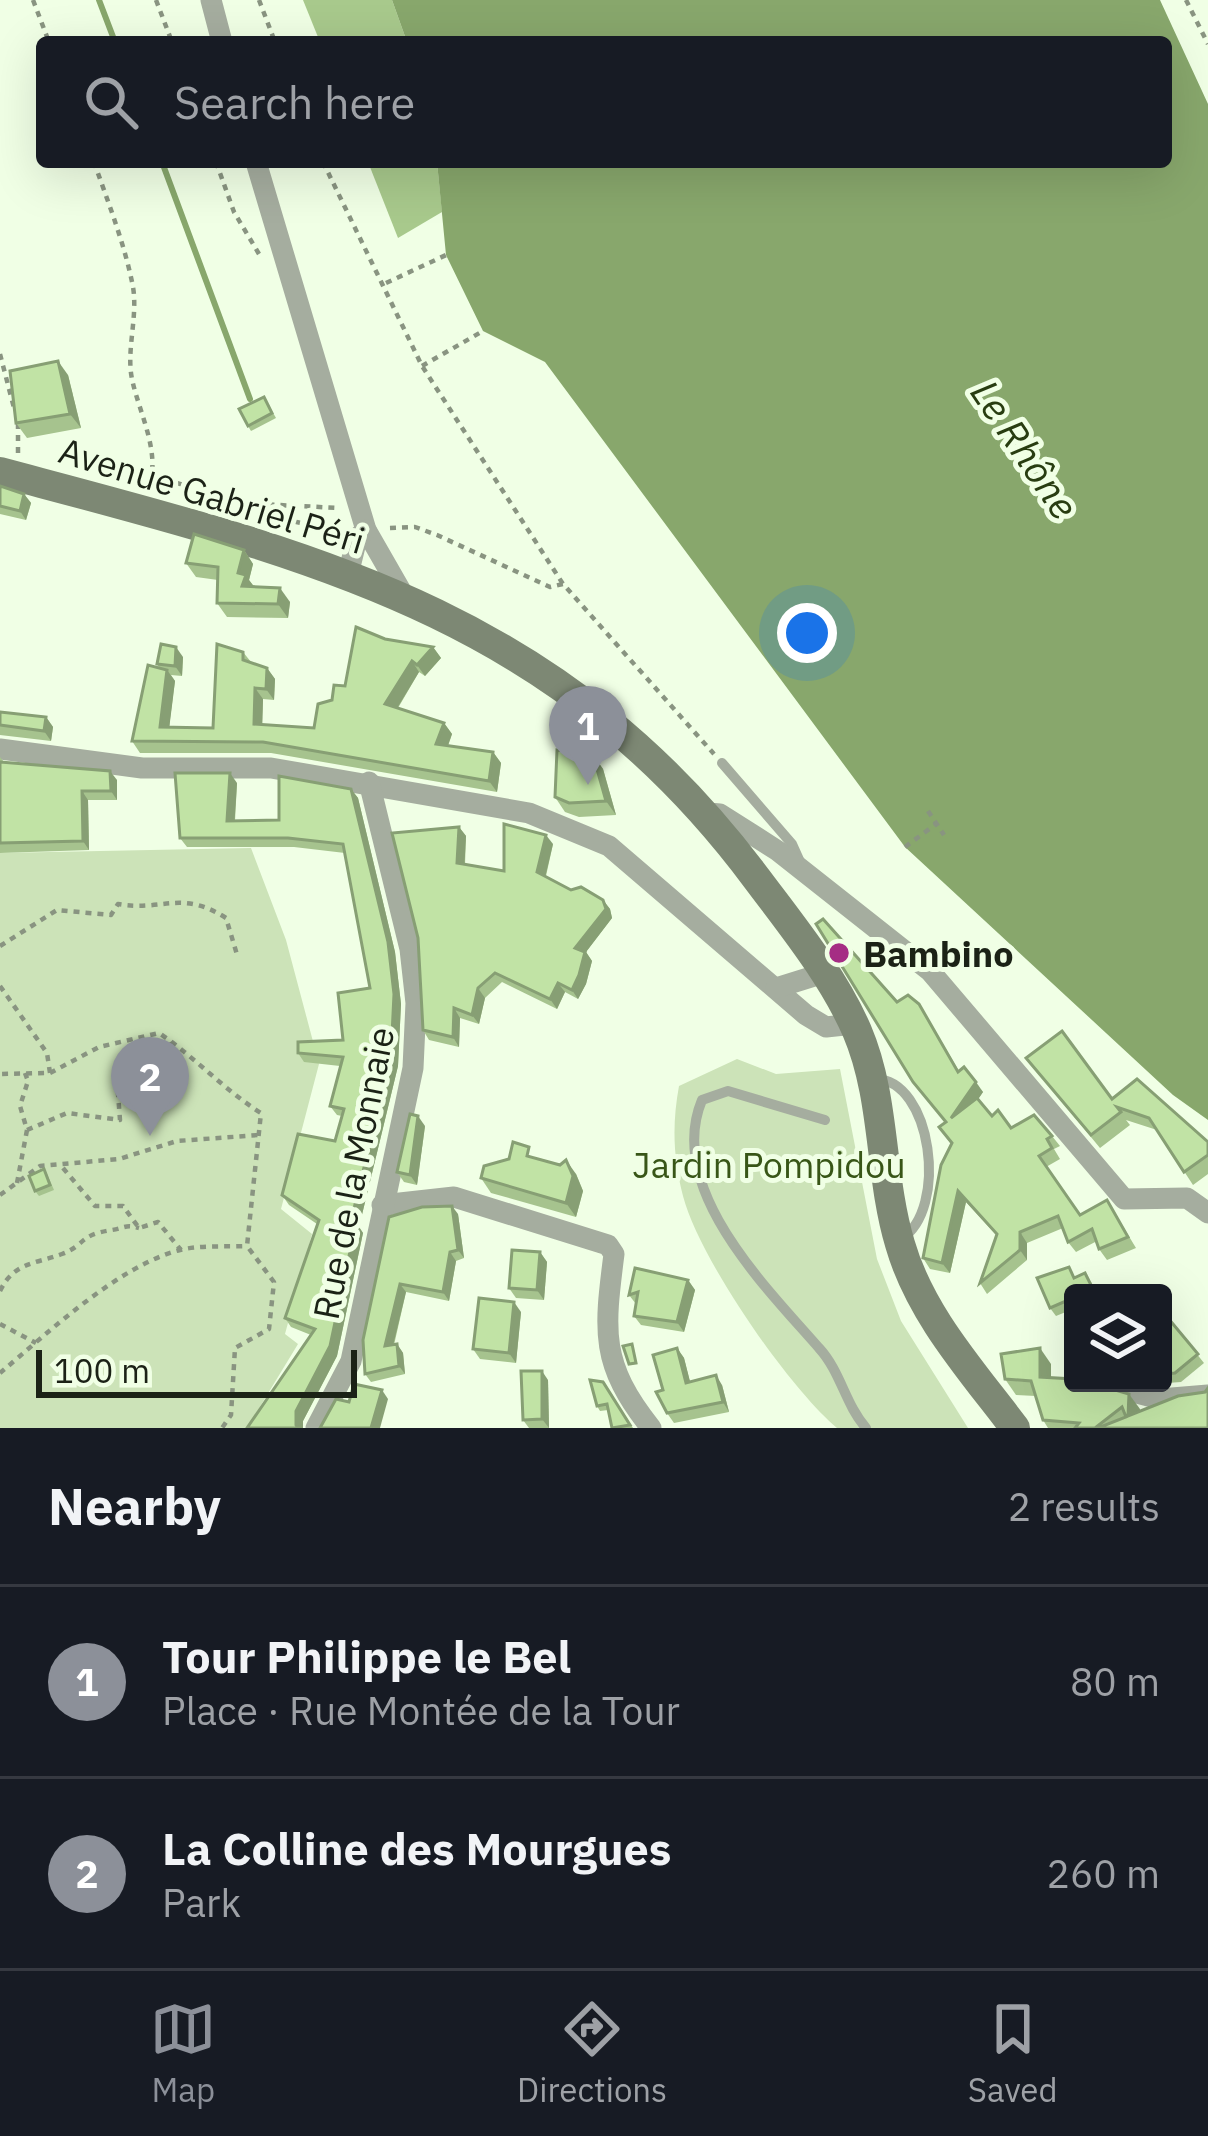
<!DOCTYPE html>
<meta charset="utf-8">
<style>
body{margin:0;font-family:"IBM Plex Sans",sans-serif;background:#242831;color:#f1f3f6}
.controls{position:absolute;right:36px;bottom:36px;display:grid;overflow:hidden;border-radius:12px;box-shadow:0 12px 48px #0002}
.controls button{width:108px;height:108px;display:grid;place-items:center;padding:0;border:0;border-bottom:3px solid #363941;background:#171b24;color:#f1f3f6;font:60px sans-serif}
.scale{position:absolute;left:36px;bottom:30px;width:321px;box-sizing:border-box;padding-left:12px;border:6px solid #1b2216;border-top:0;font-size:33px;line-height:42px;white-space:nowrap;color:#1b2216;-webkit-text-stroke:9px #f0ffe5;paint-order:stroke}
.you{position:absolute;left:807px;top:633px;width:42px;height:42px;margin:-30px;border:9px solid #fff;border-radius:50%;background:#1a73e8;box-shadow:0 0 0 18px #1a73e833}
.badge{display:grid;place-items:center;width:78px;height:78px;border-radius:50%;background:#8c9099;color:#fff;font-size:39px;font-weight:700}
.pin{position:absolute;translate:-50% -99px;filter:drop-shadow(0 3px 6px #0008)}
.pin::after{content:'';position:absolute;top:63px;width:42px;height:36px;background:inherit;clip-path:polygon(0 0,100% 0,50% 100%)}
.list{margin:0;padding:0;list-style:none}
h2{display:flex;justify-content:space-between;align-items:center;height:156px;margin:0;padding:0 48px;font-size:51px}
h2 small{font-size:39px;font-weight:400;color:#9ea1a6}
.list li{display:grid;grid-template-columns:78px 1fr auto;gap:36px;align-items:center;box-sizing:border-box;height:192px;padding:0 48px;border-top:3px solid #363941}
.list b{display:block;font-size:45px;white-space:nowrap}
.list p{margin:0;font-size:39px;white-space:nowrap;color:#9ea1a6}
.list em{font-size:39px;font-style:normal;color:#9ea1a6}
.icon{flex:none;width:66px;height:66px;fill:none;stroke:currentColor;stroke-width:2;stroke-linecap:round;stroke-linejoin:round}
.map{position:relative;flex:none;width:1208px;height:1428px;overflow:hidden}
.search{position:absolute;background:#171b24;box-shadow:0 12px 48px #0002;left:36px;right:36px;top:36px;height:132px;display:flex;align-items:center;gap:30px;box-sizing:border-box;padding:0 42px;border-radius:12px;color:#9ea1a6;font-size:45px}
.sheet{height:540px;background:#171b24}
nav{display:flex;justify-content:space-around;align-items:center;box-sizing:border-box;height:168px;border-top:3px solid #363941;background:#171b24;font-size:33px;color:#9ea1a6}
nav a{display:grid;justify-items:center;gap:6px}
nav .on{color:#8c9099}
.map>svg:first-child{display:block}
</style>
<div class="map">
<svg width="1208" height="1428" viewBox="0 0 1208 1428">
<rect width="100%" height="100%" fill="#f0ffe5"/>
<!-- green -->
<g fill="#cce3b8">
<path d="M251,848l35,92 33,124 -38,145 31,25 -27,100 13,10 -51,84h-247v-575z"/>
<path d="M737,1059l39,15 64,-5 37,190 24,62 67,107h-131c-49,-41 -138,-170 -154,-232 -10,-38 -11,-72 -4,-110z"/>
</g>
<!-- forest -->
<g fill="#a8c98c">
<path d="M303,0h89l15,42h-87z"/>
<path d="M368,162h69l5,50 -44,26z"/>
</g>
<!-- water -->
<path fill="#88a76c" d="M392,0h768l48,104v1016l-35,-25 -268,-248 -360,-485 -62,-31 -37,-76 -9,-93h729v-120h-759z"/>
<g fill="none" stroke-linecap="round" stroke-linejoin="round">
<!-- stream -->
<g stroke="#88a76c" stroke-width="6">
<path d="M99,0l16,42"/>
<path d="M162,162l88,237"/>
</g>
<!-- path -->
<g stroke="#899481" stroke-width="4.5" stroke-dasharray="6 6" stroke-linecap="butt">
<path d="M33,0l16,42"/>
<path d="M156,0l16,42"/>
<path d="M259,0l16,42"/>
<path d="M1186,0l22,44"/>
<path d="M94,162c14,40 31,83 39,125 5,30 -7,64 -1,92 7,34 30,75 16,109"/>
<path d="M216,162l18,50 28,47"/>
<path d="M323,162l99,204 141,218"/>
<path d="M386,283l60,-28"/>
<path d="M0,354l15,58"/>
<path d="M422,366l61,-35"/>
<path d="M18,423v30"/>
<path d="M153,475l84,28 103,5"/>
<path d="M247,512l89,18"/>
<path d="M390,528l25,-1 22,8 113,52 13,-3 151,170"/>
<path d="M928,811l16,24"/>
<path d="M905,847l31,-23"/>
<path d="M0,946l57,-36 54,5 7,-11c44,8 63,-15 108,14l12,40"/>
<path d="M0,986l47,67 3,20 -50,1"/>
<path d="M50,1073l49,-26 60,-14c37,25 64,56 102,80l-14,133 27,36 -5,47 -34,19 -4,67 -9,13"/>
<path d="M27,1130l40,-17 53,7 -3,-40 6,-16 29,8 8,-22 13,-7"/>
<path d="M63,1168l32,38h28l16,22 19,-6 23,28"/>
<path d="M17,1183l10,-53 -7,-24 8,-25 -3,-8"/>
<path d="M0,1195l40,-29 79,-7 58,-18 82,-6"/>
<path d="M0,1291c14,-29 35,-27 62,-37 24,-9 16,-19 50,-24 13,-2 13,-6 27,-2"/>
<path d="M0,1324l36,19"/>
<path d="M0,1373c49,-41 118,-107 180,-123 20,-5 46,-3 67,-4"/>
</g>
<!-- lane -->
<g stroke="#a5ad9f" stroke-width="10">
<path d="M722,763l70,81 9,20"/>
<path d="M875,1079c57,0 74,131 26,160"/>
<path d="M825,1120l-97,-29 -26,9c-37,89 65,188 117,248 22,24 26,56 47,80"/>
</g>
<!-- street -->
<g stroke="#a5ad9f" stroke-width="21">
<path d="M211,0l11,42"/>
<path d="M256,162l110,368 39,68"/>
<path d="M348,575l9,-37 9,-8"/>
<path d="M0,749l142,19h129l258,45 80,33 197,169 20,12 28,-3"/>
<path d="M708,813l12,1 58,37 152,120 194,228 63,-1 21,15"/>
<path d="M776,988l48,-15"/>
<path d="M382,1205l72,-8 154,48 6,9c-10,78 -14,110 37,174"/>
<path d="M1099,1383l61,16 48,-4"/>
<path d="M316,1428l35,-67 62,-293 3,-65 -6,-54 -41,-167"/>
</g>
<!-- secondary -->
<path stroke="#7d8874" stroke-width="30" d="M0,472c307,82 557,138 757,407 36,48 76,97 100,152 29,68 22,143 43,213 20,70 72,127 115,184"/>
</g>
<!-- wall -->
<g fill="#a6c38e">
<path d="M68,375l13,53 -54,10 -11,-15z"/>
<path d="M267,402l9,16 -25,13 -3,-5z"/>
<path d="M0,486l24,8 7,9 -5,17 -26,-6z"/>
<path d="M244,550l9,14 -4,16 5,7 36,15 -2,16 -61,-1 -10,-14 1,-23 -22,-3 -10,-14z"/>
<path d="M385,639l48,8 8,11 -16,18 -6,-4 -21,36 46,15 8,11 -4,12 45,6 8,11 -4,29 -226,-39h-131l-8,-12 27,-73 -2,-4 26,-7 -1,19 -11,-1 4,6 -6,46 44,1 30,-76 8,10 16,6 8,11 -1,21 -11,-1 -1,25 52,4 18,-28z"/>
<path d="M0,712l46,5 7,10 -2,14 -51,-6z"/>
<path d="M593,755l10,14 13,46 -37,2 -14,-5 -10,-15z"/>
<path d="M0,757l4,5 113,18v20h-29l1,50 -89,3z"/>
<path d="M237,783l-2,38 44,-1 72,-31 7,9 37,154 6,52 -3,62 -39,161 4,6 -26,123 -34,65v7h-56l64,-93 -20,-8 -6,-9 32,-94 -28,-19 -7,-10 53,-54 7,-25 -5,-1 -7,-9 10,-40 -36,-4 -6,-9 45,-13 27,-52 -25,-135 -51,-6h-107l-7,-9z"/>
<path d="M459,827l7,9 -1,29 39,6 49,-27 -7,32 25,14 32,10 7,9 2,9 -26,34 6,9 -6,23 -8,15 -13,-7 -8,17 -55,-27 -17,16 -6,26 -19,-6 -1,29 -30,-7 -6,-10 -5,-92z"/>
<path d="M897,1002l22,2 40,67 24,21 -5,7 14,17 19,12 41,8 8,10 -6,3 6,10 -14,8 34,48 27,-15 29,48 -29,12 -8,-11 -2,-8 -21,11 -8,-10 -5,-14 -36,15v17l-40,34 -7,-11 17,-47 -31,-34 -16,71 -20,-4 -7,-11 28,-114 -12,-17 6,-5 -32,-40z"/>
<path d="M1026,1058l182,84v32l-15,11 -36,-55 -31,-10 4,5 -30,23z"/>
<path d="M425,1126l-8,59 -13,-3 -7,-10z"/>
<path d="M538,1159l38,15 7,17 -7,26 -85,-24 -10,-15z"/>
<path d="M47,1174l7,16 -15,6 -4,-5z"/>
<path d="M458,1214l6,44 -8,3 -7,40 -43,-9 -12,53 3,-1 6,9 2,21 -34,8 -6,-8 24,-157z"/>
<path d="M540,1252l7,10 -3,38 -28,-2 -7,-10z"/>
<path d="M1076,1277l15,5 5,11h-23v16l-17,7 -6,-8z"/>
<path d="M688,1280l7,10 -11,42 -43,-7 -7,-9 2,-12 -7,-9z"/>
<path d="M521,1312l-5,51 -36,-4 -7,-10z"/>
<path d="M1163,1312l41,51 -23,19 -14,1 -4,-5z"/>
<path d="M677,1348l7,10 6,24 32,3 7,27 -55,11 -7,-10 -4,-23z"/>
<path d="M1051,1364v14l78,16 11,17 68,17h-160l-5,-8 -7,-24 -20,-1 -11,-16z"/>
<path d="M548,1380l1,48h-20l-6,-8z"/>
<path d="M603,1382l30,46h-21l-4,-18 -8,1 -3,-5z"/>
</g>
<!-- shaded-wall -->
<g fill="#879f74">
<path d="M58,361l10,14 13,53 -11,-14z"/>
<path d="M24,494l7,9 -5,17 -6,-9z"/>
<path d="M244,550l9,14 -4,16 7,9 -14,-3 -4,-13z"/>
<path d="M280,588l10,14 -2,16 -10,-14z"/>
<path d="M176,647l7,10 -1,19 -7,-10z"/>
<path d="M433,647l8,11 -16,18 -8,-11z"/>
<path d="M412,661l7,11 -26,43 -8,-11z"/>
<path d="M267,668l8,11 -1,21 -8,-11z"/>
<path d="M167,670l8,11 -7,57 -8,-11z"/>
<path d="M255,688l8,11 -1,36 -8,-11z"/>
<path d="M46,717l7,10 -2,14 -7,-10z"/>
<path d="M444,723l8,11 -8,22 -8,-12z"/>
<path d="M493,752l8,11 -4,29 -8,-11z"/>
<path d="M593,755l10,14 13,46 -10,-14z"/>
<path d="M110,771l7,9v20l-6,-9z"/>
<path d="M230,773l7,10 -3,47 -7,-9z"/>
<path d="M351,789l7,9 37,154 6,52 -3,62 -39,161 4,6 -26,123 -34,65v7h-5l-2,-3v-14l54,-186 41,-169z"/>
<path d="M82,791l6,9 1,50 -6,-9z"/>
<path d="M459,827l7,9 -2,37 -7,-10z"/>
<path d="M546,835l7,9 -9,38 -7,-10z"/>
<path d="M603,900l7,9 2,9 -26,34 6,9 -6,23 -8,15 -6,-9 3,-42z"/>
<path d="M558,983l7,9 -8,17 -7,-10z"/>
<path d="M478,988l7,10 -6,26 -7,-9z"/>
<path d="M454,1008l6,10 -1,29 -6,-10z"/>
<path d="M976,1082l7,10 -25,37 -7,-11z"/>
<path d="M418,1116l7,10 -8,59 -7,-10z"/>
<path d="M566,1160l10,14 7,17 -7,26 -10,-14z"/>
<path d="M958,1191l8,11 -16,71 -8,-10z"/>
<path d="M452,1206l6,8 6,44 -6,-8z"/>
<path d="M1020,1232l7,11v17l-7,-10z"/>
<path d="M450,1252l6,9 -7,40 -6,-9z"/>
<path d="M540,1252l7,10 -3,38 -7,-10z"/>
<path d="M688,1280l7,10 -11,42 -7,-10z"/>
<path d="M400,1284l6,8 -15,62 -6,-8z"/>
<path d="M514,1302l7,10 -5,51 -7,-10z"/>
<path d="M397,1344l6,9 2,21 -6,-8z"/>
<path d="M677,1348l7,10 9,35 -7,-10z"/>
<path d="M1040,1348l11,16v29l-11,-16z"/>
<path d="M542,1371l6,9 1,48 -7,-9z"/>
<path d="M716,1375l6,10 7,27 -6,-10z"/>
<path d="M382,1390l6,9 -8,29h-9z"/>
<path d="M1129,1394l11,15 -1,19 -11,-12z"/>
</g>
<!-- building -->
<g fill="#c1e3a5" stroke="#879f74" stroke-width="3">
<path d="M58,361l12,53 -54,9 -6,-52z"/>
<path d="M264,397l8,16 -24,13 -9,-17z"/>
<path d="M0,486l24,8 -4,17 -20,-5z"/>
<path d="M194,534l50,16 -6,23 8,2 -4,11 38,2 -2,16 -61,-1 1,-36 -32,-4z"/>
<path d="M356,627l29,12 48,8 -16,18 -5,-4 -27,43 59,19 -8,21 57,8 -4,29 -226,-39 -131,-1 16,-76 19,5 -7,57 53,1 4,-84 26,8v8l24,8 -1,21 -11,-1 -1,36 60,4 4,-24 14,-4 2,-15 11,1z"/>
<path d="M161,644l15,3 -1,19 -18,-2z"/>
<path d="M0,712l46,5 -2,14 -44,-6z"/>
<path d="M557,750l36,5 13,46 -37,2 -14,-6z"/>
<path d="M0,762l110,9 1,20h-29l1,50 -83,2z"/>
<path d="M175,773h55l-3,48 52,-1v-44l72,13 37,153 6,52 -3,62 -41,169 6,-2 -26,123 -34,65v14l3,3h-52l68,-99 -30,-11 34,-98 -37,-25 16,-61 37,7 9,-32 -14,-3 13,-49 -45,-4v-11l45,-2 -5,-47 32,-5 -27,-144 -55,-6h-108z"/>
<path d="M504,824l42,11 -9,37 34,18 10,-3 22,13 3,9 -31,39 10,4 -6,23 -7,15 -14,-7 -8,16 -55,-26 -17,15 -6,27 -18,-7 -1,29 -30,-7 -5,-92 -26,-105 67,-6 -2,36 47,8z"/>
<path d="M823,919l74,83 11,-7 11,9 39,68 6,-5 12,15 -25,36 26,-20 15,18 6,-6 13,18 23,-13 18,21 -5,3 5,9 -13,8 41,59 27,-15 21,37 -29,12 -7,-20 -24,13 -10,-26 -38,16v18l-40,33 17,-49 -39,-43 -16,72 -19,-5 18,-93 11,-22 -13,-16 7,-5 -33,-40 -97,-158z"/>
<path d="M1062,1031l50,68 25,-20 71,63v13l-24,17 -35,-54 -32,-11 4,5 -30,23 -65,-77z"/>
<path d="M410,1114l8,2 -8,59 -13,-3z"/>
<path d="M513,1142l16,5 -2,9 33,9 6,-5 7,16 -7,27 -85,-25 3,-12 25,-7z"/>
<path d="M44,1169l6,16 -15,6 -6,-15z"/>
<path d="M452,1206l6,44 -8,2 -7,40 -43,-8 -15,62 12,-2 2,22 -34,8 -2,-34 26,-123 33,-10z"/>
<path d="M512,1250l28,2 -3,38 -28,-2z"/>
<path d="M1069,1267l5,11 11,-5 8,16 -9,4h-11v5l-23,10 -13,-30z"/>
<path d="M635,1268l53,12 -11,42 -43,-6 4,-24 -9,3z"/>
<path d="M479,1298l35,4 -5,51 -36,-4z"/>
<path d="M1163,1312l35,42 -23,19 -12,1z"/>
<path d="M632,1344l4,19 -7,1 -6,-18z"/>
<path d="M677,1348l9,35 30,-8 7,27 -56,11 -11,-21 7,-2 -10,-35z"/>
<path d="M1040,1348v29l33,2v4h18l38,11 -1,22 50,-20 27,-4 3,-4v40h-110l28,-11 -4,-10 -27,21h-20l4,-5 -36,-3 -12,-39 -26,-2 -4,-25z"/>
<path d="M521,1371h21v48l-19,1z"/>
<path d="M590,1380l13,2 27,43 -18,3 -5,-24 -10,2z"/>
<path d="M354,1384l28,6 -11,38h-51l16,-29 13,3z"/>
</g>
<!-- markers -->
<circle fill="#a52d84" stroke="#f0ffe5" stroke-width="4.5" cx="839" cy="953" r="12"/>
<g text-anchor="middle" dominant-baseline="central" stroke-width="10" stroke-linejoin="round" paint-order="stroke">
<!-- street labels -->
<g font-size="36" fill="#1b2216" stroke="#f0ffe5">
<text transform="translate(212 495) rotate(17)">Avenue Gabriel Péri</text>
<text transform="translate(353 1173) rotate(-79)">Rue de la Monnaie</text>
</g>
<!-- poi labels -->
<g font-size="36" font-weight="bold" fill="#1b2216" stroke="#f0ffe5" text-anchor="start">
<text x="863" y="953">Bambino</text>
</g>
<!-- park labels -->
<g font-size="36" fill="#385617" stroke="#f0ffe5">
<text x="769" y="1164">Jardin Pompidou</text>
</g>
<!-- water labels -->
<g font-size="39" font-style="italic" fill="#283d11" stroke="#f0ffe5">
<text transform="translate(1025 449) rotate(56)">Le Rhône</text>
</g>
</g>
</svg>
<div class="controls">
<button><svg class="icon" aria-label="layers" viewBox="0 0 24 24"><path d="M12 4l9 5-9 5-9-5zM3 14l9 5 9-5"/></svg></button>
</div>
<div class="scale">100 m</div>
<div class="you"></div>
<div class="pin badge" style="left:588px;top:785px">1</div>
<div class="pin badge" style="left:150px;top:1136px">2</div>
<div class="search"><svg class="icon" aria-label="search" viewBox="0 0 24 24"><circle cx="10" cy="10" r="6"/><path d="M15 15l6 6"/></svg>Search here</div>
</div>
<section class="sheet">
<h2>Nearby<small>2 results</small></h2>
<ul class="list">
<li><span class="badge">1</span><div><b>Tour Philippe le Bel</b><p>Place · Rue Montée de la Tour</p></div><em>80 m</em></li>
<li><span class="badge">2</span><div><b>La Colline des Mourgues</b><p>Park</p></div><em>260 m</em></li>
</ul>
</section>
<nav>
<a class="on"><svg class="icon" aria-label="map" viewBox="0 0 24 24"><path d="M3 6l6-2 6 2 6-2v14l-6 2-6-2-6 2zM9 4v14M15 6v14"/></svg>Map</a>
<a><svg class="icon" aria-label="directions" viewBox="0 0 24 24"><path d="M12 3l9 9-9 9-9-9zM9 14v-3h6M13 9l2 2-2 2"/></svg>Directions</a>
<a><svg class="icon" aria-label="saved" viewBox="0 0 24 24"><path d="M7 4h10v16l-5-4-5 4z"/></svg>Saved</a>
</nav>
